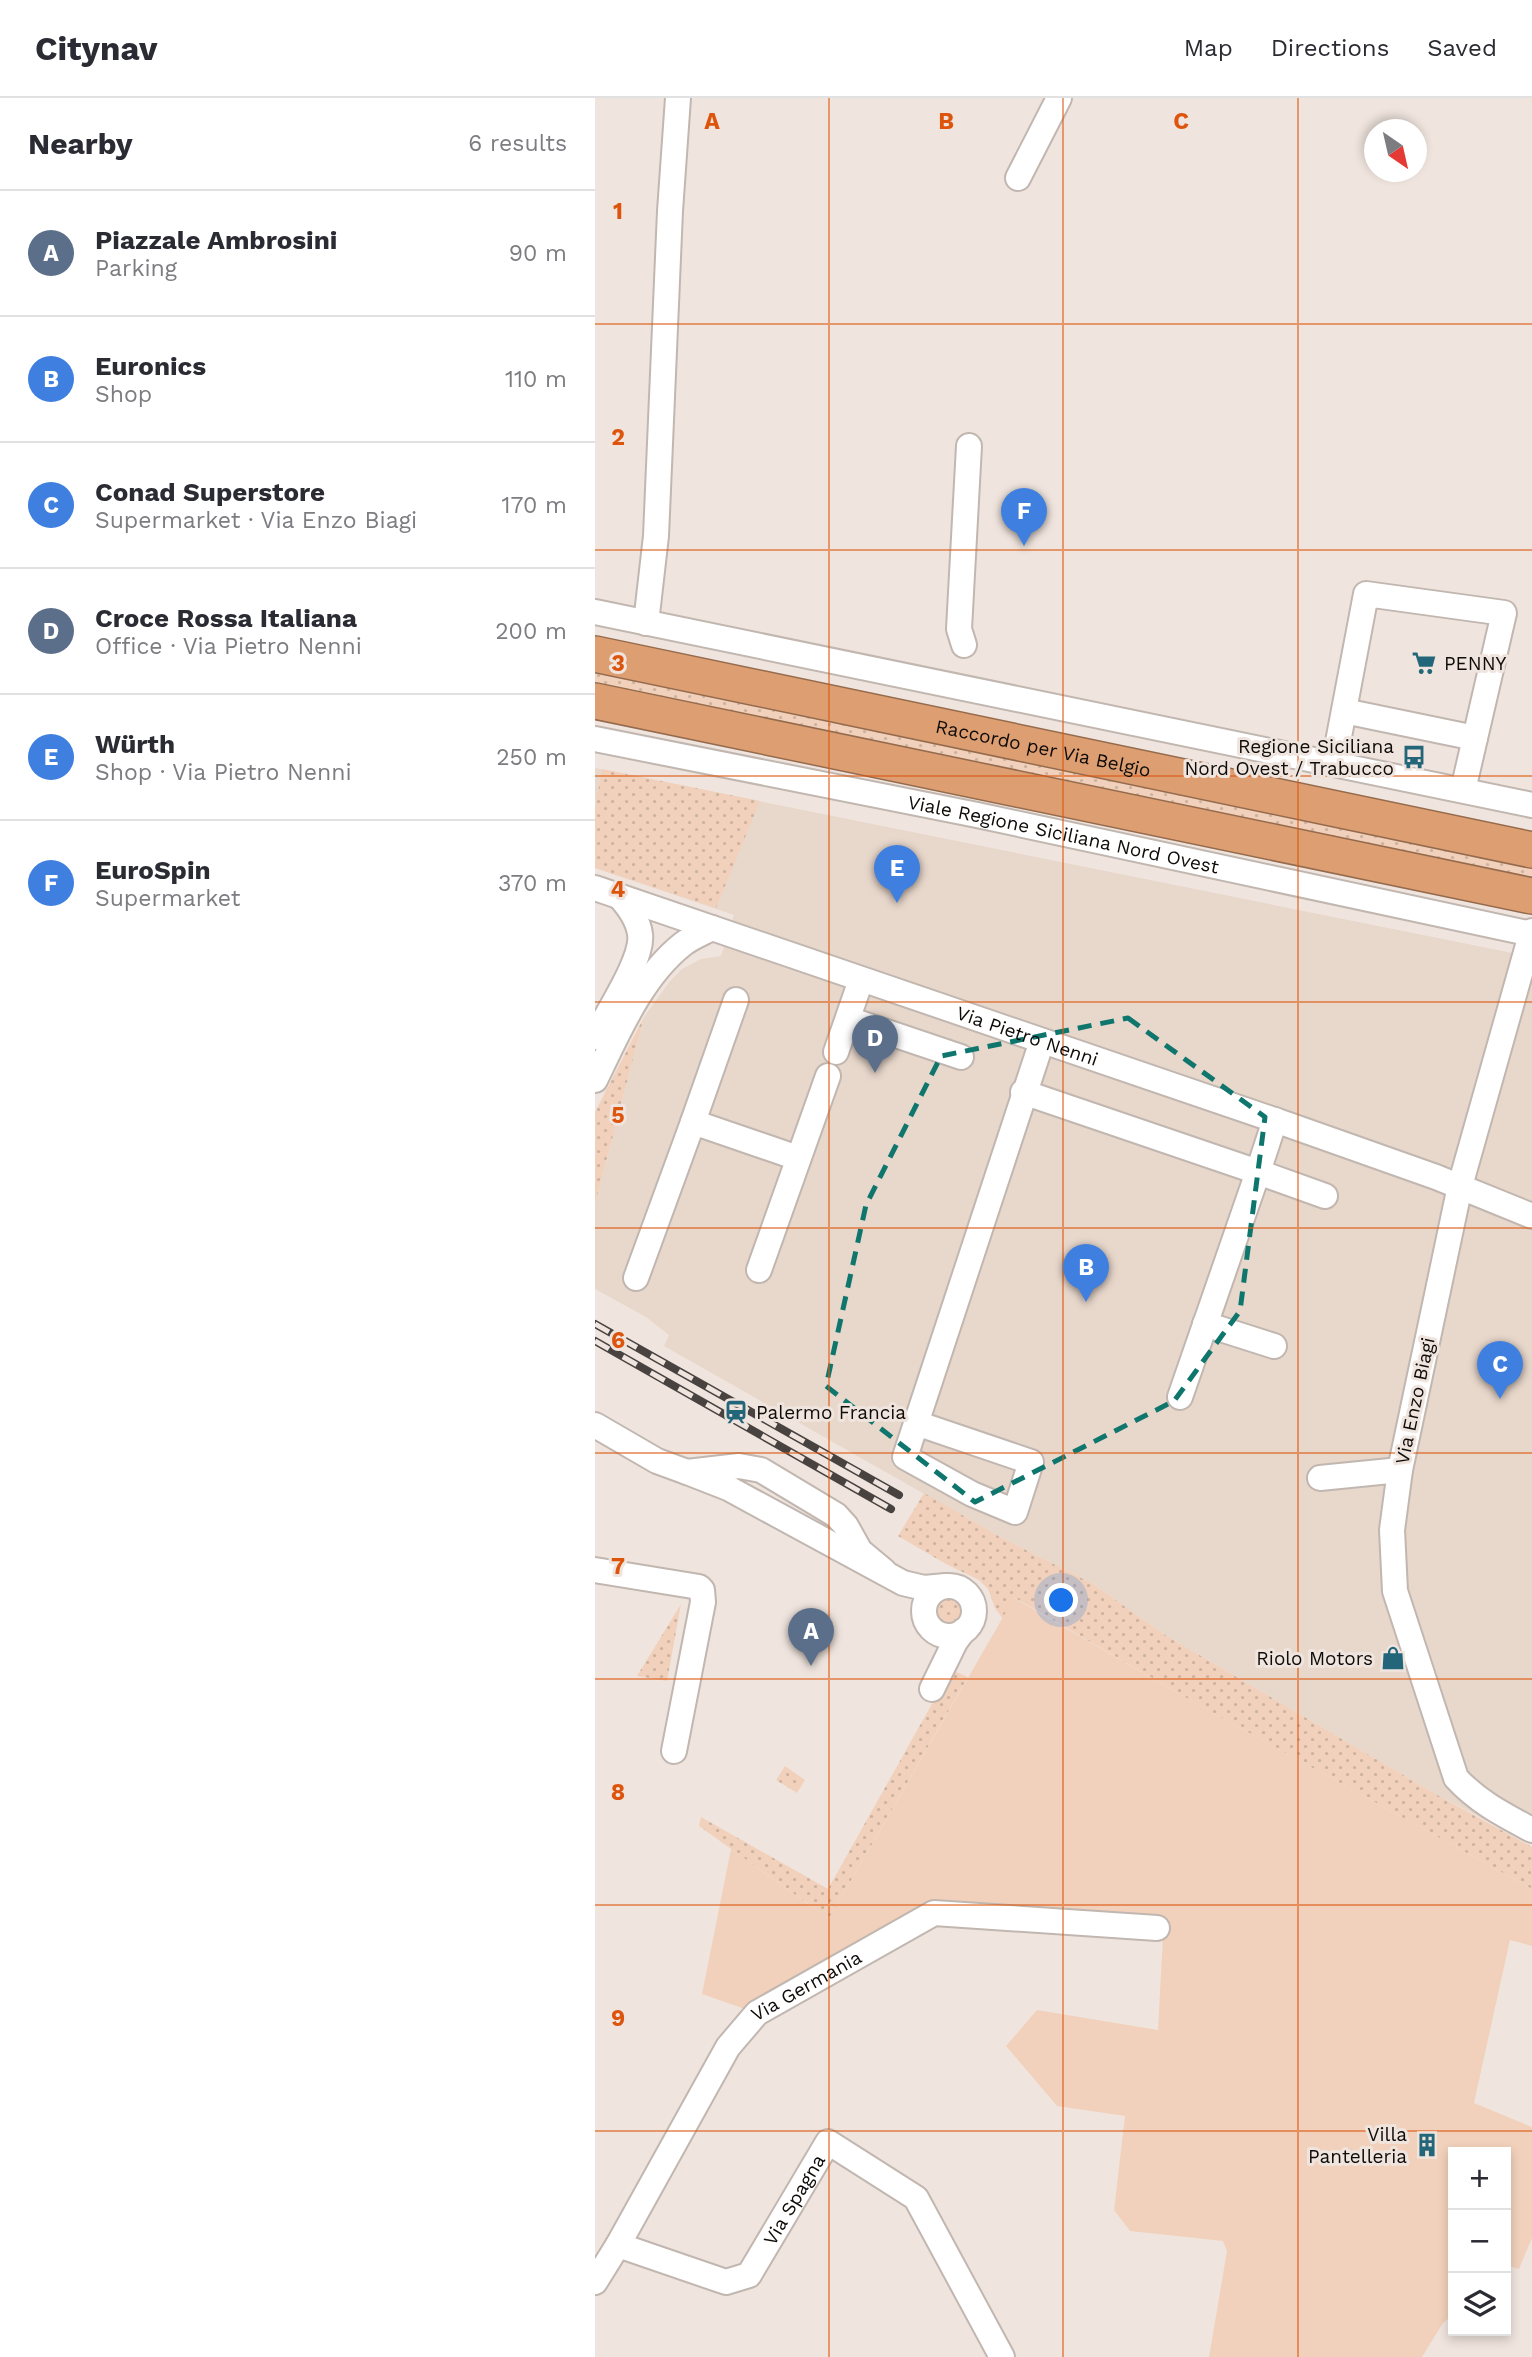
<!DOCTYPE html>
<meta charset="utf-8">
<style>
body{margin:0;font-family:"Work Sans",sans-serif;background:#f2f2f3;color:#2b2b33}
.controls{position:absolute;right:21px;bottom:21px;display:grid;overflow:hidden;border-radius:0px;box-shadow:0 4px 10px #0003}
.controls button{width:63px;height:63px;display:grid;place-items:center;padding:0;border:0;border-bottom:2px solid #e1e1e2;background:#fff;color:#2b2b33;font:35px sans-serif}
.compass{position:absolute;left:769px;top:21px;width:63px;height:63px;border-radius:50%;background:#fff;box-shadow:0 4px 10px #0003;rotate:146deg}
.you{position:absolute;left:467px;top:1503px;width:24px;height:24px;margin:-18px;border:5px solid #fff;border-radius:50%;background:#1a73e8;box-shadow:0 0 0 10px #1a73e833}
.badge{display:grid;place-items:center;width:46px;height:46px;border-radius:50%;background:#0b8043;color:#fff;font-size:23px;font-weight:700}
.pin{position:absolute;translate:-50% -58px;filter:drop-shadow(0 2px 4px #0008)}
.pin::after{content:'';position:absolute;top:37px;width:24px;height:21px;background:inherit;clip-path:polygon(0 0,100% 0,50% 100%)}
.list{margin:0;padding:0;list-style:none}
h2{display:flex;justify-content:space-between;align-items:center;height:91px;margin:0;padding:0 28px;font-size:30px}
h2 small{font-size:23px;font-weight:400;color:#7c7c81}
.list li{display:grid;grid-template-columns:46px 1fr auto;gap:21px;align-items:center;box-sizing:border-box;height:126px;padding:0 28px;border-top:2px solid #e1e1e2}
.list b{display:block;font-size:26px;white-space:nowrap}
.list p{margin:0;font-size:23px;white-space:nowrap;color:#7c7c81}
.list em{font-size:23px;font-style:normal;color:#7c7c81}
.icon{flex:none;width:38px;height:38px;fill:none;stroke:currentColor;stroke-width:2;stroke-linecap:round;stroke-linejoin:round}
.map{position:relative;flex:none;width:937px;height:2259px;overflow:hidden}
header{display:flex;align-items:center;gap:42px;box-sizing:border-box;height:98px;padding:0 35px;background:#fff;border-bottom:2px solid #e1e1e2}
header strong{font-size:33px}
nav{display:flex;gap:38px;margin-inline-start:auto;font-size:24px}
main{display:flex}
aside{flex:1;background:#fff}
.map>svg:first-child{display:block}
</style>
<header>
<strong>Citynav</strong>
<nav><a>Map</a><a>Directions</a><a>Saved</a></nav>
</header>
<main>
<aside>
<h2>Nearby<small>6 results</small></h2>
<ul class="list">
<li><span class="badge" style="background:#5c6f8a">A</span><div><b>Piazzale Ambrosini</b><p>Parking</p></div><em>90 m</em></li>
<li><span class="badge" style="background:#3f7fe0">B</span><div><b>Euronics</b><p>Shop</p></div><em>110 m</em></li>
<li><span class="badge" style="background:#3f7fe0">C</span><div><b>Conad Superstore</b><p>Supermarket · Via Enzo Biagi</p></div><em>170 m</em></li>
<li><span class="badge" style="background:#5c6f8a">D</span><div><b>Croce Rossa Italiana</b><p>Office · Via Pietro Nenni</p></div><em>200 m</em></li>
<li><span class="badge" style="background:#3f7fe0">E</span><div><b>Würth</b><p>Shop · Via Pietro Nenni</p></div><em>250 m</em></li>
<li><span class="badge" style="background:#3f7fe0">F</span><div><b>EuroSpin</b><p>Supermarket</p></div><em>370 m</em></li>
</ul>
</aside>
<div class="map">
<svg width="937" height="2259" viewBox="0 0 937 2259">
<defs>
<pattern id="grass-dots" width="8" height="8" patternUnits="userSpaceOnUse" patternTransform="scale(1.75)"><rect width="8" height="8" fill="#f1d1bb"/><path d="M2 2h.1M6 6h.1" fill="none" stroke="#cdb29f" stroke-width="1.8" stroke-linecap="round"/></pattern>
</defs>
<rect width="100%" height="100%" fill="#f0e5de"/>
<!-- built -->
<path fill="#e8d7cb" d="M0,670l937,189v887l-93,-48 -274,-161 -72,-51 -93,-47 -336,-191 5,-11 -23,-18 -51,-28v-85l49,-187 26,-36 12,-12 19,-10 20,-3 13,-41 -139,-47z"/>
<!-- grass -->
<g fill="url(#grass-dots)">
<path d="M0,569l937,195v22l-937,-200z"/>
<path d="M7,671l158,32 -44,107 -121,-40v-59z"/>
<path d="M49,919l-49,187v-92z"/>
<path d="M329,1395l76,44 93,47 72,51 274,161 93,51v42l-337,-186 -180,-105 -12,21 -8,-11 -7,-19 -9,-9 -33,-16 -48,-28z"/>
<circle cx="354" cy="1513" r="15"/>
<path d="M86,1506l-14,77 -30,-5z"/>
<path d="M356,1572l17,7 -139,242 -130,-93 2,-9 127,72z"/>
<path d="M190,1668l20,14 -8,13 -21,-13z"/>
</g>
<!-- garden -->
<path fill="#f1d1bb" d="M419,1500l181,105 337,186v57l-22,-6 -36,163 58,24v111l-13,31 -13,-4v-113h-53v163l-10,8 -21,34h-213l18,-106 -4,-10 -93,-10 -16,-21 11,-94 -68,-10 -51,-60 31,-36 121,20 6,-114 -221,-16 -198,109 -43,-15 29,-145 98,70z"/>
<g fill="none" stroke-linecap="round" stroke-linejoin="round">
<!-- minor casing -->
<g stroke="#c1b7b0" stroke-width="28">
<g id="minor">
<path d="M423,80l41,-80"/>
<path d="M0,514l937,193"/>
<path d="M51,525l10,-87 14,-325 8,-113"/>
<path d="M369,547l-5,-16 10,-183"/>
<path d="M749,613l131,27"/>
<path id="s1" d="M0,641l382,76 555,119"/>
<path d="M739,665l32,-169 138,19 -41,177"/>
<path id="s2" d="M0,790l694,237 147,52 96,39"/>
<path d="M937,833l-72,255 -60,284 -8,60 3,61 61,187c22,24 48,37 76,52"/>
<path d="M253,921l113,38"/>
<path d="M0,939c12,-24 49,-79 45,-103 -2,-15 -11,-27 -21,-38"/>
<path d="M241,954l25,-72"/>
<path d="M0,982c23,-47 46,-103 88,-136 9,-7 20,-11 29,-16"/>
<path d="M428,994l235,80 17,-52"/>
<path d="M98,1024l43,-122"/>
<path d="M164,1172l69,-194"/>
<path d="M41,1180l57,-156 105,36"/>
<path d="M610,1226l69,22"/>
<path d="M585,1299l78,-225 67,24"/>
<path d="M321,1325l115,39 -16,50 -43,-18 -67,-37 137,-416"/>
<path d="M0,1327l62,36 30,11"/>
<path d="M725,1380l80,-8"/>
<path d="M0,1472l104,17 3,3 1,12 -29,149"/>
<path d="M289,1473l-24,-20 -14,-25 -10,-11 -75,-45 -22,-4 -52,6 41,16 175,95 21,5 22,-2"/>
<circle cx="354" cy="1513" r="25"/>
<path d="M337,1591l23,-47 8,-11"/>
<path id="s3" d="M23,2147l108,37 23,-7 79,-133 88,56 86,159"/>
<path id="s4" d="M0,2184l23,-37 110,-198 29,-34 177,-100 223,15"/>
</g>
</g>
<!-- highway casing -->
<g stroke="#956b4d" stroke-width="38">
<g id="highway">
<path id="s5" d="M0,556l937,196"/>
<path d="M0,603l937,195"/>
</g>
</g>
<!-- minor -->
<use href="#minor" stroke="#fff" stroke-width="24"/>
<!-- highway -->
<use href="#highway" stroke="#dd9e71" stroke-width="35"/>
<!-- rail casing -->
<g stroke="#484340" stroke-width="8">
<g id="rail">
<path d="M0,1226l304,171"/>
<path d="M0,1243l296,168"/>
</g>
</g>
<!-- rail -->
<use href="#rail" stroke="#f0e5de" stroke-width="5" stroke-dasharray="16" stroke-linecap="butt"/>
</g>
<!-- marked area -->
<path fill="none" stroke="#0f766e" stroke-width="5" stroke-dasharray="14 9" stroke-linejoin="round" d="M533,920l137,99 -25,194 -66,90 -199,101 -149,-116 40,-181 75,-149z"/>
<!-- grid -->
<path fill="none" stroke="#dd550c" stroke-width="2" stroke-opacity="0.55" d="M234,0v2259M468,0v2259M703,0v2259M0,226h937M0,452h937M0,678h937M0,904h937M0,1130h937M0,1355h937M0,1581h937M0,1807h937M0,2033h937"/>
<!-- icons -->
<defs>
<g id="supermarket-bare" transform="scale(1.89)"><path d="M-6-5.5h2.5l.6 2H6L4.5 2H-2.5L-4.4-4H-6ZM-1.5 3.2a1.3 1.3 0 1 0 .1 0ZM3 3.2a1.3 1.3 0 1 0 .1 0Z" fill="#246679" stroke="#f0e5de" stroke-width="2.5" paint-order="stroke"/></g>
<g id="bus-bare" transform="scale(1.89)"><path d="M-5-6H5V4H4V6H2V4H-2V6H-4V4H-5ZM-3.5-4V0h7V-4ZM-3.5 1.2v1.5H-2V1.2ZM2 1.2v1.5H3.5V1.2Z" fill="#246679" stroke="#f0e5de" stroke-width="2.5" paint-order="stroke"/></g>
<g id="station-bare" transform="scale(1.89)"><path d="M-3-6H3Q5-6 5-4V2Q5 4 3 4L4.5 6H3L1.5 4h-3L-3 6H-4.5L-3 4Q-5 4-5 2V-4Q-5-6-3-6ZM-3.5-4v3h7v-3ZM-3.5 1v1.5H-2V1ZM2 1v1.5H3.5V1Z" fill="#246679" stroke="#f0e5de" stroke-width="2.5" paint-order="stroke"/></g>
<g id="shop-bare" transform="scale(1.89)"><path d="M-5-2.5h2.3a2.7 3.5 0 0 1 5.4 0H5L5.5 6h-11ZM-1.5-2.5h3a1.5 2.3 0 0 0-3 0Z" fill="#246679" stroke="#f0e5de" stroke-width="2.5" paint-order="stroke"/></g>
<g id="building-bare" transform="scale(1.89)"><path d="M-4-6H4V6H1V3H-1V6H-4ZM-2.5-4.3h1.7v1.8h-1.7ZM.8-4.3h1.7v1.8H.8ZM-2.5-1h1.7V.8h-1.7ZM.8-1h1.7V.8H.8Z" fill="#246679" stroke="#f0e5de" stroke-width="2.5" paint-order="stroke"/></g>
</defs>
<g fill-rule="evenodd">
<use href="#supermarket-bare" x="829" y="565"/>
<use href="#bus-bare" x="819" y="659"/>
<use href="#station-bare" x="141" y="1314"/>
<use href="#shop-bare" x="798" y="1560"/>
<use href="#building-bare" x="832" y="2047"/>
</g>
<g text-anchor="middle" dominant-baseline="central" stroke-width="6" stroke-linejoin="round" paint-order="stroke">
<!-- poi labels -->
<g font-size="19" fill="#0e0b09" stroke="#f0e5de" text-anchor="end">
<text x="849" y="565" text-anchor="start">PENNY</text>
<text x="799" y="648">Regione Siciliana<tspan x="799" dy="22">Nord Ovest / Trabucco</tspan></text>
<text x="161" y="1314" text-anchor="start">Palermo Francia</text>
<text x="778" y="1560">Riolo Motors</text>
<text x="812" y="2036">Villa<tspan x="812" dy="22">Pantelleria</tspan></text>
</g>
<!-- street labels -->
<g font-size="19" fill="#0e0b09" stroke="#f0e5de">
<text stroke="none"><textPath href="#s5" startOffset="458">Raccordo per Via Belgio</textPath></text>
<text stroke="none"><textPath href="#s1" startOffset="478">Viale Regione Siciliana Nord Ovest</textPath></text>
<text stroke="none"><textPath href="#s2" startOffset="457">Via Pietro Nenni</textPath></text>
<text transform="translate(820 1303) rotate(-78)">Via Enzo Biagi</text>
<text stroke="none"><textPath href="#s4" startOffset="371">Via Germania</textPath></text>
<text stroke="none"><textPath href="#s3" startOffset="226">Via Spagna</textPath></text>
</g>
</g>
<g font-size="23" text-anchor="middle" font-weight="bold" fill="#dd550c" stroke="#f0e5de" stroke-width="6" stroke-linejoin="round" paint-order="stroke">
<text x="117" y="31">A</text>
<text x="351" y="31">B</text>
<text x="586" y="31">C</text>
<text x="23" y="121">1</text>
<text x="23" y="347">2</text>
<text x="23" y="573">3</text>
<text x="23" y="799">4</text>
<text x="23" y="1025">5</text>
<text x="23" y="1250">6</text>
<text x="23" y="1476">7</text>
<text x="23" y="1702">8</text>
<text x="23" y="1928">9</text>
</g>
</svg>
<div class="controls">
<button>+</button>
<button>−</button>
<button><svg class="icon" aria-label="layers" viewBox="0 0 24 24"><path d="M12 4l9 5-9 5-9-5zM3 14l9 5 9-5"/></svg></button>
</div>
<svg class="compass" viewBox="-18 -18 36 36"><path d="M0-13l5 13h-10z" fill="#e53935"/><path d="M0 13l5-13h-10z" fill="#7c7c81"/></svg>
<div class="you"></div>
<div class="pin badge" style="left:216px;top:1568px;background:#5c6f8a">A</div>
<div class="pin badge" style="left:491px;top:1204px;background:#3f7fe0">B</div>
<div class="pin badge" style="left:905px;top:1301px;background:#3f7fe0">C</div>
<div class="pin badge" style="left:280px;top:975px;background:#5c6f8a">D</div>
<div class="pin badge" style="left:302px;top:805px;background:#3f7fe0">E</div>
<div class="pin badge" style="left:429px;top:448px;background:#3f7fe0">F</div>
</div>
</main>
